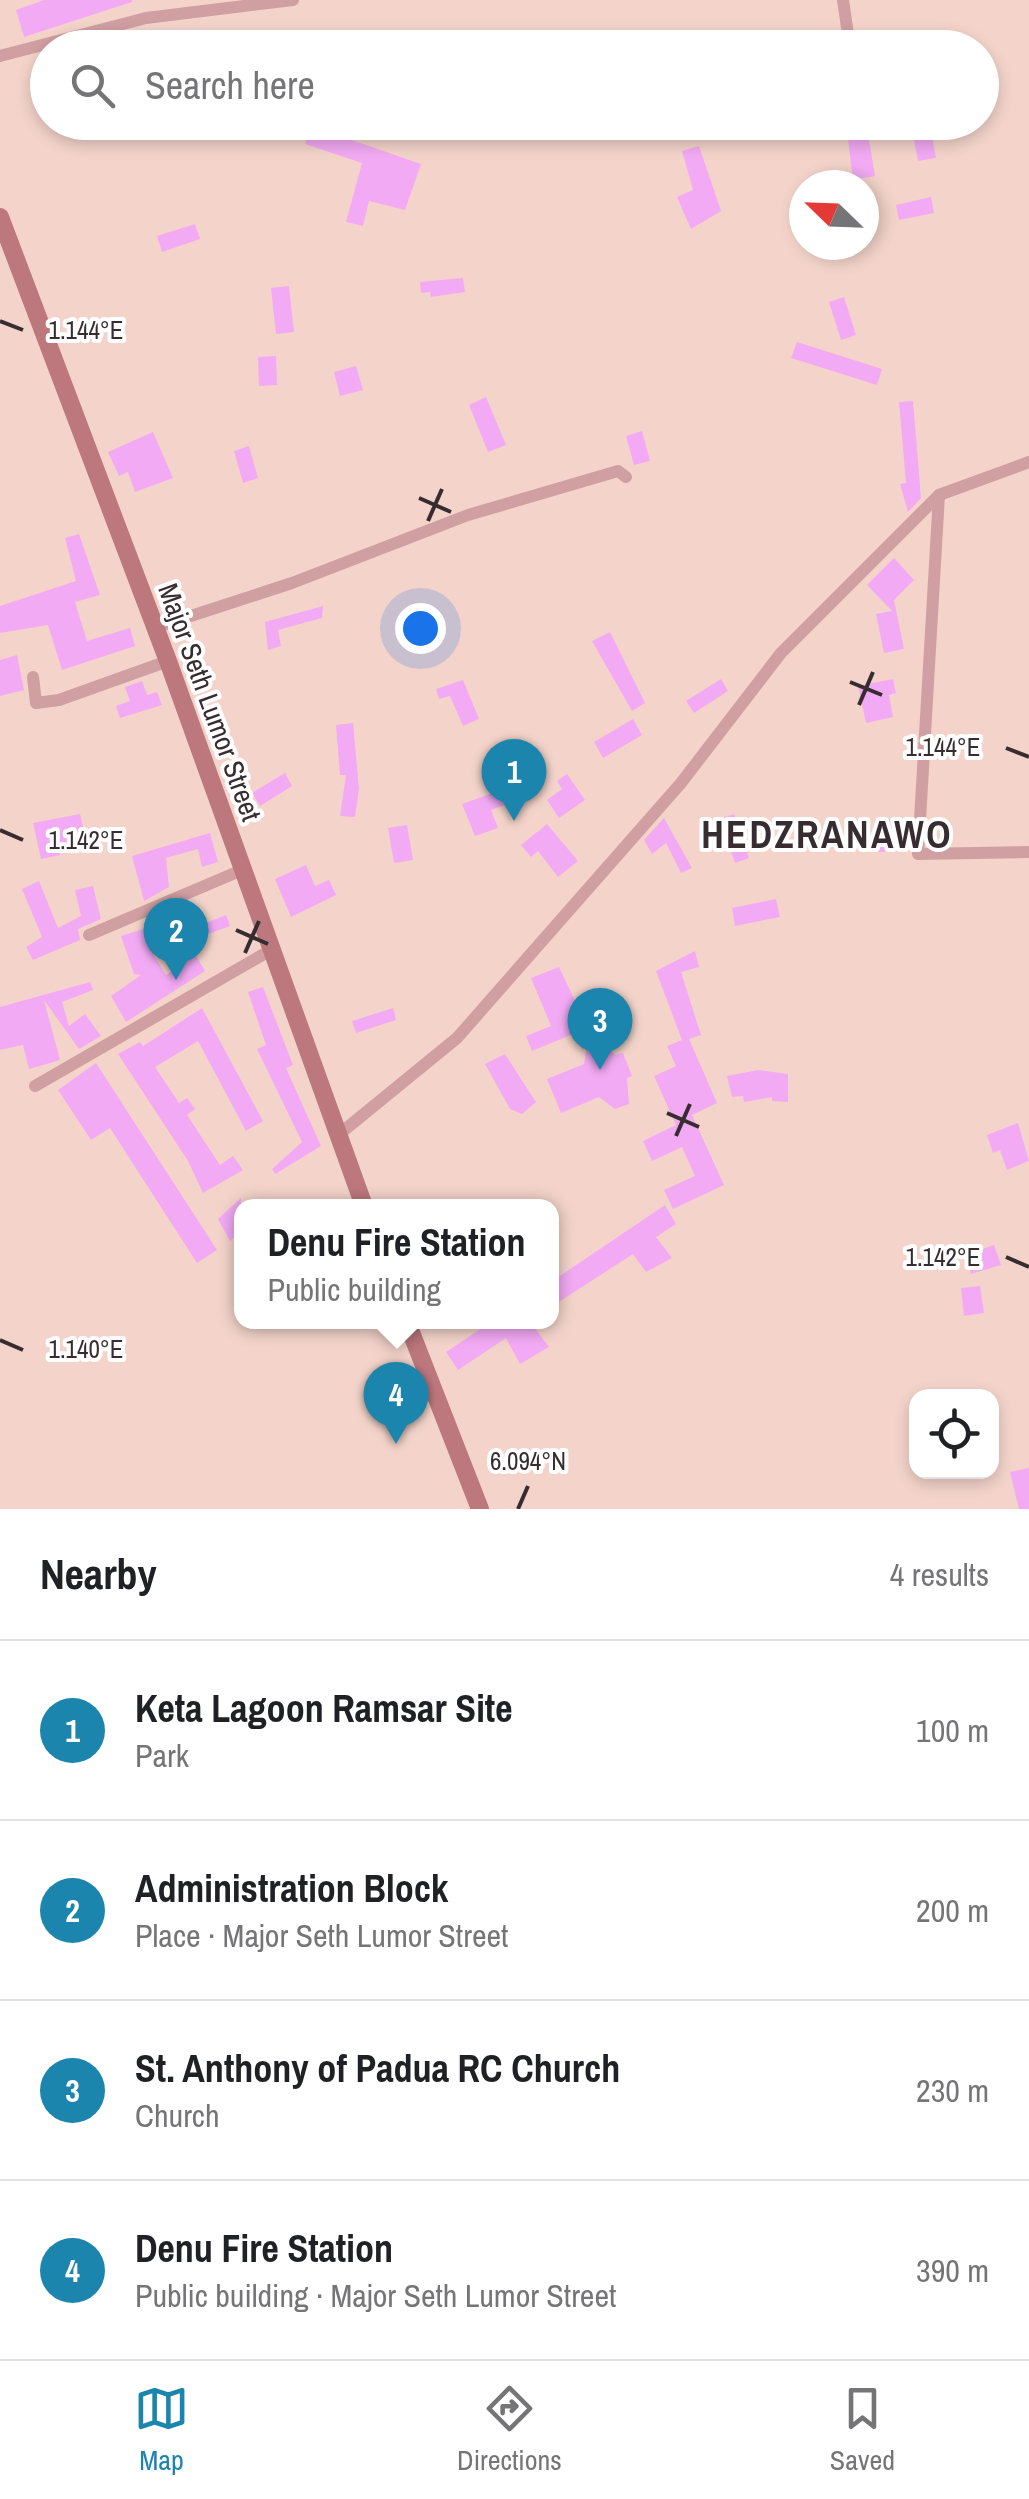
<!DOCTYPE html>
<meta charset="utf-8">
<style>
body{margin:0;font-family:"Archivo Narrow",sans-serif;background:#f6f6f6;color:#202124}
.controls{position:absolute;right:30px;bottom:30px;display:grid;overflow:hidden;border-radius:20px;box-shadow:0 5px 15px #0003}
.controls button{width:90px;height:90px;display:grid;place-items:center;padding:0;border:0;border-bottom:2px solid #e0e0e0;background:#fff;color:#202124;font:50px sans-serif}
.compass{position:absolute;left:789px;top:170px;width:90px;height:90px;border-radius:50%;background:#fff;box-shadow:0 5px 15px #0003;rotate:293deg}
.you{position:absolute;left:420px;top:628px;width:35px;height:35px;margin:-25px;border:8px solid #fff;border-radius:50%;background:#1a73e8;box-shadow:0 0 0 15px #1a73e833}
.badge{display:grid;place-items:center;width:65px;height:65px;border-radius:50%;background:#1c85ae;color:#fff;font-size:32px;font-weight:700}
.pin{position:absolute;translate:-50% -82px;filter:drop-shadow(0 2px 5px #0008)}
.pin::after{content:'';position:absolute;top:52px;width:35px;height:30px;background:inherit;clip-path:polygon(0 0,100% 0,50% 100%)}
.popup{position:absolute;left:234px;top:1199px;width:325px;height:130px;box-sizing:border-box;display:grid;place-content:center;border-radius:20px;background:#fff;filter:drop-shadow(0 2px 8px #0005);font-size:32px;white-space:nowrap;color:#757577}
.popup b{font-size:38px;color:#202124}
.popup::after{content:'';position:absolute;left:50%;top:100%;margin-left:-20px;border:20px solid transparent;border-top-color:#fff}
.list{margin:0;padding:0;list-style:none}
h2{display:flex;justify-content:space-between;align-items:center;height:130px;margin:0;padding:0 40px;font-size:42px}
h2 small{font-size:32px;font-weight:400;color:#757577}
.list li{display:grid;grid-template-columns:65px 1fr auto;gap:30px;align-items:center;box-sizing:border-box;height:180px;padding:0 40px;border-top:2px solid #e0e0e0}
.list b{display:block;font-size:38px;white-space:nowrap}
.list p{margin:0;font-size:32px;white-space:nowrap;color:#757577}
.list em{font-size:32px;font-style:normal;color:#757577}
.icon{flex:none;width:55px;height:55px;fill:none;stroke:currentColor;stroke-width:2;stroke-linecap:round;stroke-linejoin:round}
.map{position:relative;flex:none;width:1029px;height:1509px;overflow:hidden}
.search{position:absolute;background:#fff;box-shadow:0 5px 15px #0003;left:30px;right:30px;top:30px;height:110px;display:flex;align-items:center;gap:25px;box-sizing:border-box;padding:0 35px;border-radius:55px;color:#757577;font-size:38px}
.sheet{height:850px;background:#fff}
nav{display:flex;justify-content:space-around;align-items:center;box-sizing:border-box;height:140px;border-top:2px solid #e0e0e0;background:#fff;font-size:28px;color:#757577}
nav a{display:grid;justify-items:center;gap:5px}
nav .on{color:#1c85ae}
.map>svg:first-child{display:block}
</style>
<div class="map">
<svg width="1029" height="1509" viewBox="0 0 1029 1509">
<rect width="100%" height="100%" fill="#fde7f0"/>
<!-- green -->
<path fill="#f4d4ca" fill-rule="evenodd" d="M0,0h1029v1509h-1029zM48,48h934v74h-934zM804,185h60v60h-60zM241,1206h310v116h-310zM916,1396h76v76h-76z"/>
<!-- building -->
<g fill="#f3aaf4">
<path d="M44,0h88v2l-108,35 -8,-27z"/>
<path d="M846,122h20l9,54 -22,4z"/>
<path d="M930,125l6,33 -18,3 -6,-32z"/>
<path d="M311,126l110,38 -16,46 -36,-9 -6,25 -17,-4 16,-59 -57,-19z"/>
<path d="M699,146l22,65 -30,18 -14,-32 16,-7 -11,-39z"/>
<path d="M931,197l3,16 -35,7 -3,-15z"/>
<path d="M195,224l5,15 -38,13 -5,-16z"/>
<path d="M463,278l2,14 -34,5 -1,-5 -9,1 -1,-11z"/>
<path d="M289,286l5,46 -18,2 -5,-46z"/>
<path d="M844,297l12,38 -15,5 -12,-38z"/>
<path d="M797,342l85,27 -5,16 -86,-27z"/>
<path d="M276,356l1,29 -18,1 -1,-29z"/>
<path d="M356,366l7,24 -23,6 -6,-24z"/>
<path d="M486,397l20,48 -18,7 -19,-47z"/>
<path d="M913,401l8,97 -13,14 -8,-28 6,-1 -7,-81z"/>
<path d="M642,431l8,30 -16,4 -8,-29z"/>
<path d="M153,432l20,46 -38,14 -7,-20 -9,4 -11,-24z"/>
<path d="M249,446l9,32 -15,5 -9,-32z"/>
<path d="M79,534l21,61 -25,7 12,39 43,-13 5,18 -73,24 -14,-45 -48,8v-27l76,-25 -11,-43z"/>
<path d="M894,558l20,22 -20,20 10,49 -20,4 -8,-39 16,-3 -25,-26z"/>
<path d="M323,606l-1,12 -44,12 3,16 -13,4 -3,-28z"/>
<path d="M610,632l35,71 -13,8 -40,-70z"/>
<path d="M17,655l7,35 -24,6v-36z"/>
<path d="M721,679l7,12 -34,22 -8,-12z"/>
<path d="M893,679l3,14 -7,2 4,22 -27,6 -8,-37z"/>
<path d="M463,680l16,39 -16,7 -13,-30 -11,3 -3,-10z"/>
<path d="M142,681l5,14 10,-3 5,13 -42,13 -4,-12 14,-5 -5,-14z"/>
<path d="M633,719l9,16 -39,23 -9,-16z"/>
<path d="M353,723l6,66 -4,28 -15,-1 6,-41h-6l-4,-50z"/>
<path d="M285,773l7,13 -32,20 -8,-13z"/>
<path d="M567,774l18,26 -26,18 -12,-18 15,-11 -5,-8z"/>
<path d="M507,788l5,14 -21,8 7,18 -23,8 -13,-32z"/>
<path d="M80,814l6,25 -28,7 2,9 -19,4 -8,-36z"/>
<path d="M734,814l15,44 -14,5 -15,-44z"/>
<path d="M664,818l28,50 -11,5 -15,-30 -14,11 -8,-14z"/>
<path d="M882,819h14l1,17h11v15l-32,1 -1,-30z"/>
<path d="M547,824l31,37 -20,16 -20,-26 -7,6 -10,-12z"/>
<path d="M407,825l6,35 -19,3 -6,-35z"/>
<path d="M210,833l8,29 -16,5 -4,-18 -32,9 3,29 -25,14 -12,-45z"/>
<path d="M306,865l9,21 14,-6 7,15 -45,22 -16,-38z"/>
<path d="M39,881l19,47 23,-12 -6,-26 18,-4 8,33 -23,10 2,11 -47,20 -7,-13 16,-10 -20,-48z"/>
<path d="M776,899l4,18 -45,9 -3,-18z"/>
<path d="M170,911l9,23 47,-19 4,11 -77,28 13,21 30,-19 9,15 -79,51 -15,-26 30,-21 -7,-1 -13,-38 32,-10 -2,-7z"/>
<path d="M695,951l4,16 -18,5 20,63 -12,4 28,64 -25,12 32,70 -51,24 -9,-19 31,-14 -13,-29 -30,14 -9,-20 33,-16 -22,-49 22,-10 -9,-20 15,-6 -26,-69z"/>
<path d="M559,967l29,61 -56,23 -6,-15 25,-10 -20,-48z"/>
<path d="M90,982l3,8 -31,12 7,24 16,-12 16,22 -22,13 -35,-49 16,60 -31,9 -6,-24 -23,5v-43z"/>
<path d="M263,987l30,78 -7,3 35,78 -46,28 -3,-5 30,-27 -45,-93 9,-4 -18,-53z"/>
<path d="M202,1008l61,113 -17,10 -48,-90 -43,26 24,36 8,-5 8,11 -8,6 33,50 13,-9 10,14 -40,23 -15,-32 -70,-107 22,-12 3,4z"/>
<path d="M393,1008l3,12 -40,13 -4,-12z"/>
<path d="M599,1035l16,20 8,-2 9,23 -5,2 2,26 -14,5 -16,-12 -38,16 -14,-34 37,-15 4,-26z"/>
<path d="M505,1054l31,48 -14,12 -12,-5 -25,-45z"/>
<path d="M96,1063l121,187 -20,13 -87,-135 -19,12 -33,-50z"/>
<path d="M758,1070l30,4v28l-16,-1v-4l-28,5 -1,-6 -11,1 -5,-21z"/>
<path d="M1018,1123l11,38 -22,9 -7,-20 -7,3 -6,-18z"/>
<path d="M241,1198v33l-11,10 -12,-22z"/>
<path d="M665,1205l11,19 -20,13 16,21 -26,14 -13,-18 -82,53v-25z"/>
<path d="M994,1245l7,20 -30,9 -6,-19z"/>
<path d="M980,1286l4,27 -20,3 -3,-28z"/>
<path d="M491,1322h39l19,25 -29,17 -14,-26 -48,32 -12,-18z"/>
<path d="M1029,1468v41h-10l-9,-37z"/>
</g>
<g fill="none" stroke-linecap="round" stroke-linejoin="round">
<!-- street -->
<g stroke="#d09fa2" stroke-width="12">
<path d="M843,0l7,48"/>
<path d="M0,56l146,-38 147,-18"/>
<path d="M939,495l-21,359 111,-2"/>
<path d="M154,628l138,-45 176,-68 150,-44 8,6"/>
<path d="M33,677l3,26 23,-3 109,-39"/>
<path d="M89,935l153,-65"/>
<path d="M35,1086l236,-136"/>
<path d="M337,1136l120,-98 224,-255 100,-130 158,-158 90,-33"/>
</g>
<!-- secondary -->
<g stroke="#bd787e" stroke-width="18">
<path d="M0,217l168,444 196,545"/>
<path d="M407,1322l73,187"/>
</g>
</g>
<!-- ticks -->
<path fill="none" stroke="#372d31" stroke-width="4" d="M0,321l23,9M419,498l32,14M428,521l14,-32M850,682l32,13M859,705l14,-33M1006,748l23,9M0,830l23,10M236,930l32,14M245,953l14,-32M667,1113l32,14M676,1136l14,-32M1006,1257l23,10M0,1340l23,10M518,1509l10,-23"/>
<g text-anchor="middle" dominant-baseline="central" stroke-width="8" stroke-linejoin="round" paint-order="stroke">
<!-- street labels -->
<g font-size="28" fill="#372d31" stroke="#fff">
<text transform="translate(210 702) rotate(70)">Major Seth Lumor Street</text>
</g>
<!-- district labels -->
<g font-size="38" font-weight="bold" letter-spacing="2.5" fill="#372d31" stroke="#fff">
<text x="827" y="834">HEDZRANAWO</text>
</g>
</g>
<g font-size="25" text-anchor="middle" fill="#372d31" stroke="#fff" stroke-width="8" stroke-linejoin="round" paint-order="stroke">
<text x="86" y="339">1.144°E</text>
<text x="943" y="756">1.144°E</text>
<text x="86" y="849">1.142°E</text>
<text x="943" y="1266">1.142°E</text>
<text x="86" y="1358">1.140°E</text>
<text x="528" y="1470">6.094°N</text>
</g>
</svg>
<div class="controls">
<button><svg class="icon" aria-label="locate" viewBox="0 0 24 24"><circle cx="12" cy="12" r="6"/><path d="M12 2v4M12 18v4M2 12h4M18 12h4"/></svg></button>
</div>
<svg class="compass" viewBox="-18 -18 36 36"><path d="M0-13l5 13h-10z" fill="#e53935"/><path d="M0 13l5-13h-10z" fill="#757577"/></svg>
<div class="you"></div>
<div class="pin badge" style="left:514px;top:821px">1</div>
<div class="pin badge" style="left:176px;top:980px">2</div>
<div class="pin badge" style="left:600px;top:1070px">3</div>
<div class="pin badge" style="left:396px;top:1444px">4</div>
<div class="popup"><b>Denu Fire Station</b>Public building</div>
<div class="search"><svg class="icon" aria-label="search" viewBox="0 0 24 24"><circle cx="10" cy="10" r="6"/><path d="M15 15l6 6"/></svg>Search here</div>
</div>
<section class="sheet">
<h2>Nearby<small>4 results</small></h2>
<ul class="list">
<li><span class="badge">1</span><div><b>Keta Lagoon Ramsar Site</b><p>Park</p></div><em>100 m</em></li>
<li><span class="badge">2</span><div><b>Administration Block</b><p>Place · Major Seth Lumor Street</p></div><em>200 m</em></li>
<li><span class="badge">3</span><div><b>St. Anthony of Padua RC Church</b><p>Church</p></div><em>230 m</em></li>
<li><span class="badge">4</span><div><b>Denu Fire Station</b><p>Public building · Major Seth Lumor Street</p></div><em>390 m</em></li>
</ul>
</section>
<nav>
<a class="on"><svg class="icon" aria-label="map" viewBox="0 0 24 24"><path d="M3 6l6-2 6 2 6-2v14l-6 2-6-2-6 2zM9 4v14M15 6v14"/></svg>Map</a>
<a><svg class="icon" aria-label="directions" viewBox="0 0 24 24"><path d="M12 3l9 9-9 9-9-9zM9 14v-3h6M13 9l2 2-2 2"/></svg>Directions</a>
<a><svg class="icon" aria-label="saved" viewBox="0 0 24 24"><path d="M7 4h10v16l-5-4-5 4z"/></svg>Saved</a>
</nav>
